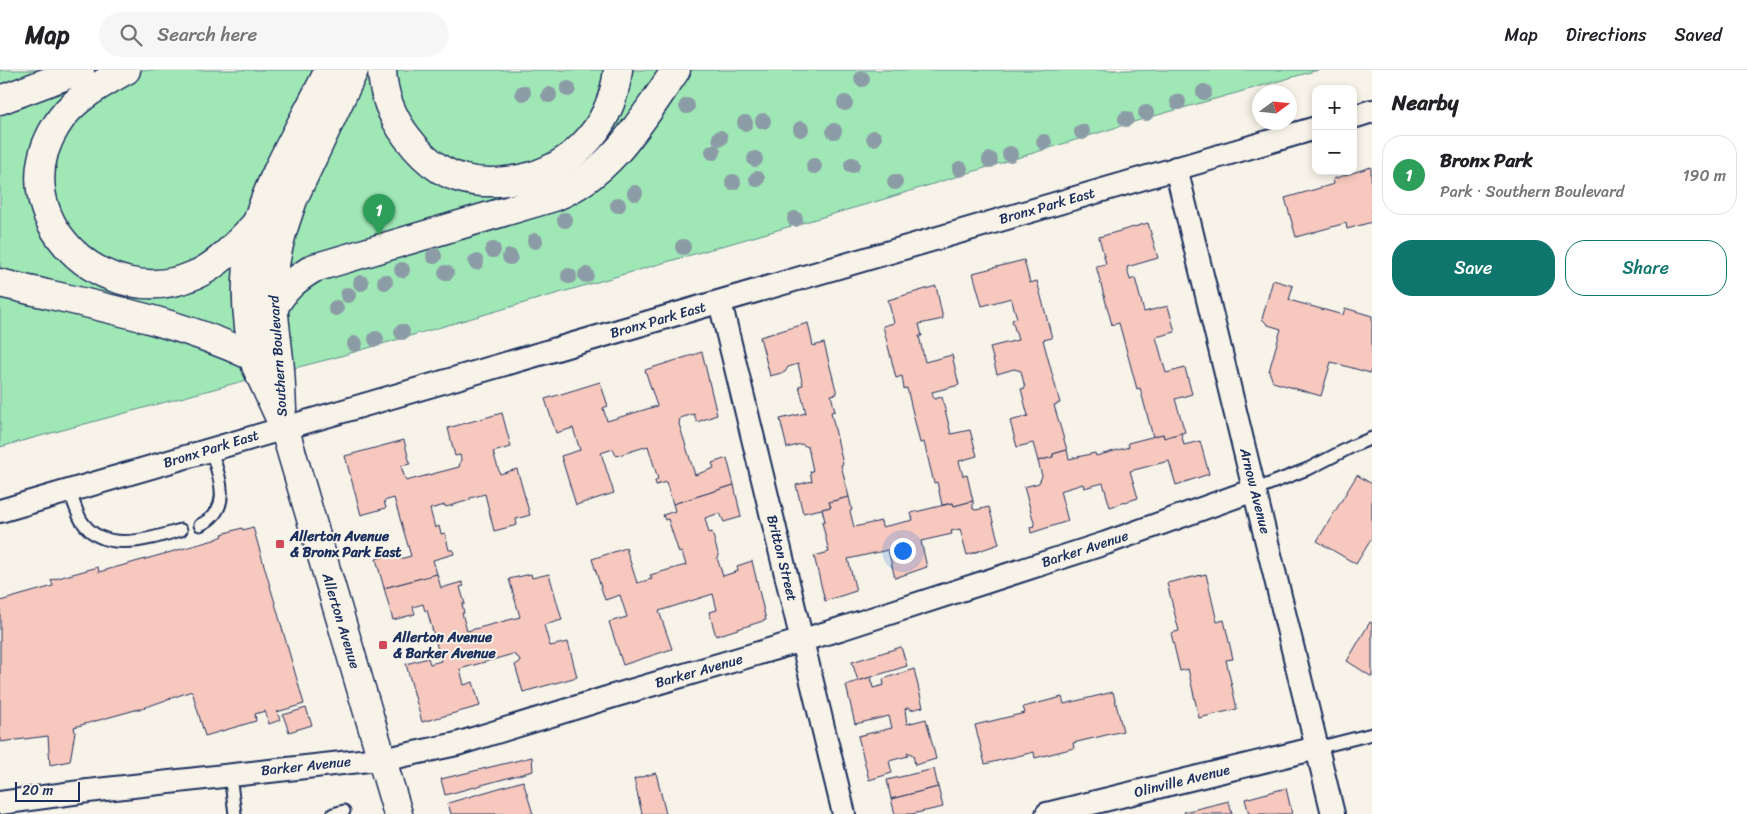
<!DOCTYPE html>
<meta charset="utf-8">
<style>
body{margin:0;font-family:Sriracha,sans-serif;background:#f6f6f6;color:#202124}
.controls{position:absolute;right:15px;top:15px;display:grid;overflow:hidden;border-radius:10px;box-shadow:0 2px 8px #0003}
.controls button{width:45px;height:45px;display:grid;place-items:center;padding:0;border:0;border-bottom:1px solid #e0e0e0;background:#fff;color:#202124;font:25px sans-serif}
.compass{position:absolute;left:1252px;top:15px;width:45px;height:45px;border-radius:50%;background:#fff;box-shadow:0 2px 8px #0003;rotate:75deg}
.scale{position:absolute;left:15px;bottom:12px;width:65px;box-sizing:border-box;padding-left:5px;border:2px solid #1b2f5e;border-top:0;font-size:14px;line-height:18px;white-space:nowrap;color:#1b2f5e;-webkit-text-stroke:4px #f7f3e8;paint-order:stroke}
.you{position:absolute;left:902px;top:480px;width:18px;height:18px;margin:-12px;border:4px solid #fff;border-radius:50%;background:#1a73e8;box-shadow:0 0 0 8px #1a73e833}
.badge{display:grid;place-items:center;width:32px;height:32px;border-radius:50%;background:#0f766e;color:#fff;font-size:16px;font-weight:700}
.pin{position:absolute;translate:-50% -41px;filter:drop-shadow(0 1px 2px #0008)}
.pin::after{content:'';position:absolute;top:26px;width:18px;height:15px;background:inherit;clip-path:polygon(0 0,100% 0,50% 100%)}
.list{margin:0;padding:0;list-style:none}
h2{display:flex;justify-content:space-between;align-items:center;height:65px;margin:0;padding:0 20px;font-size:21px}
h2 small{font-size:16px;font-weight:400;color:#757577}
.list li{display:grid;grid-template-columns:32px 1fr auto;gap:15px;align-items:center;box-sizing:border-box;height:80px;margin:0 10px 10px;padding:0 10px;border:1px solid #e0e0e0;border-radius:20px}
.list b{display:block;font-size:19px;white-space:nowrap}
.list p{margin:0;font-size:16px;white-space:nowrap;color:#757577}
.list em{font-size:16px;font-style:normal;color:#757577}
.actions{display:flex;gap:10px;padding:15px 20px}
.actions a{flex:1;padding:11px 0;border:1px solid #0f766e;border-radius:20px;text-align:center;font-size:18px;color:#0f766e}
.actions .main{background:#0f766e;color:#fff}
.icon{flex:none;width:28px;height:28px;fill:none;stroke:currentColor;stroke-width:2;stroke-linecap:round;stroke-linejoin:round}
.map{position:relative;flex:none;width:1372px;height:744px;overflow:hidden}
header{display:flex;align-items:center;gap:30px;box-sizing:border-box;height:70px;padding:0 25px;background:#fff;border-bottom:1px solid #e0e0e0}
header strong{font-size:24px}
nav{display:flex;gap:28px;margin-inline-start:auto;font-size:18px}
.search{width:350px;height:45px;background:#f6f6f6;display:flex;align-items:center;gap:12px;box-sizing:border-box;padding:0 18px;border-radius:28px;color:#757577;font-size:19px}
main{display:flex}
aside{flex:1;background:#fff}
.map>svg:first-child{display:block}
</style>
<header>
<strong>Map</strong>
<div class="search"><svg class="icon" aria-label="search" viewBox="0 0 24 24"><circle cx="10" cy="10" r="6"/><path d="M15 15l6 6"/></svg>Search here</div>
<nav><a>Map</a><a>Directions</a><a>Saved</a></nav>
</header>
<main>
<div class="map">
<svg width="1372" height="744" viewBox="0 0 1372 744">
<rect width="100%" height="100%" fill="#f7f3e8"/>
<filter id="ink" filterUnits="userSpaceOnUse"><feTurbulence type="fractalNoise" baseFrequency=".02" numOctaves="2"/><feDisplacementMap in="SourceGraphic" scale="10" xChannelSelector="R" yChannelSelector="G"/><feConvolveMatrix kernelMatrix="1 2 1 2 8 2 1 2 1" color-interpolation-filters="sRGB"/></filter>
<g filter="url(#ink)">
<!-- green -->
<path fill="#9fe8b6" stroke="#5d8c8a" d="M0,0h1318l-178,50 -262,81 -548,158 -87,22 -243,66z"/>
<!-- building -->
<g fill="#f7c8bd" stroke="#1b2f5e">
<path d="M1371,97l1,55 -25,7 -1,-6 -50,14 -11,-39 49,-14 -1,-5z"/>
<path d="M1148,153l10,35 -31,9 3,13 5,-2 9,34 24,-6 7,26 -19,5 10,36 19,-5 7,26 -17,5 10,33 -21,6 -1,-4 -10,3 -13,-49 -3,1 -18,-66 -7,2 -16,-59 10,-2 -7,-27z"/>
<path d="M1024,190l6,23 7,-2 15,57 -9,2 17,63 -6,2 13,45 -14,4v3l-15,4 -5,-18 -16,4 -7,-26 18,-5 -7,-27 4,-1 -4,-17 -7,-2 -17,5 -7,-27 28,-7 -6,-20 5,-2 -6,-20 -29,8 -9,-33z"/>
<path d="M1273,210l20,6 -4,14 54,15 2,-7 27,8v50l-2,7 -39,-11 -10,34 -48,-14 -4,-11 12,-42 -13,-4 -6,-6z"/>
<path d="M936,216l7,33 -24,5 3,12h-3l6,26 27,-7 7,30 -27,7 2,7 8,-2 9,37 19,-4 7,26 -18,5 4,15 4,-1 6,26 -19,5 -1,-3 -11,2 -5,-23 -3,1 -10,-41 -4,1 -13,-55 -3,1 -2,-13 -6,2 -13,-52 11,-3 -6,-23z"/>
<path d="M808,253l5,23 11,-3 13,51 -6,1 4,16 -4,1 12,52 -2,1 8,32 -20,5 2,5 -28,6 -7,-28 16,-4 -2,-9 3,-1 -5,-24 -7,-3 -14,4 -7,-29 26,-6 -7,-27 4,-1 -5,-21 -10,3 -3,5 -15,4 -10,-39z"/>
<path d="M702,282l15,63 -20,7 -3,-8 -14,4 -1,6 16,51 19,-7 -2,-5 15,-5 7,27 -61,19 -7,-22 -10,3 -1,-4 3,-2 -10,-33 -32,10 -3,-7 -12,4 13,40 -38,12 -15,-49 19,-6 -7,-22 -17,5 -11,-34 55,-17 8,24 -5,2 4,13 50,-15 -12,-36z"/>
<path d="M502,343l9,34 -18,5 7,22 17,-5 13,46 -14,4 1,6 -23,6 -9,-37 -15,4v2l-24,7 -1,-2 -15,4 5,19 4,-2 2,8 4,-1 4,17h4l1,4 -21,6 4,14 -53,14 -8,-29 23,-7 1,7 11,-3 -17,-58 -10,3 2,7 -25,7 -16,-59 59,-16 6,24 -9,2 5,15 53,-14 2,-8 -1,-4 -5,1 -7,-28z"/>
<path d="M1181,363l3,12 16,-4 9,33 -33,11 -7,-24 -39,10 8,27 -28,9 -7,-24 -19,5 -1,-4 -23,7 8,30 -37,12 -1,-6 5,-1 -11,-39 15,-4 3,-7 -4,-15 15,-4v-3l14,-4 2,9 26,-6 1,3 33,-9 -1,-4 35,-9 1,4z"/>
<path d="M1357,405l15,9v54l-16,26 -39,-23z"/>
<path d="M734,415l7,32 -17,5 -4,-9 -15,5 4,15 3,-1 7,25 -2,1 6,18 15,-5 -1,-5 15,-5 14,59 -50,16 -7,-24 8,-2 -4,-16 -54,17 13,38 -49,16 -14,-43 18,-5 -7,-22 -15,5 -13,-41 34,-11 11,35 15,-4 -2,-4 36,-10 -4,-13 -3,1 -11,-34 -3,1 -2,-5 12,-4 -2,-7z"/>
<path d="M849,427l3,13 -2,1 4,16 27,-6 1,6 31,-7 -2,-7 42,-10 1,3 19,-5v8l3,1 13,-3 10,37 -32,11 -7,-26 -9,2 1,3 -31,7 6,26 -32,11 -7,-28 -40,9 8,32 -31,10 -11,-45 15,-4 -7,-30 3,-1 -3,-12 9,-2 -2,-5z"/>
<path d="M253,457l51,177 -27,8 3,8 -11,4 -4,-13 -10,3 1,7 -51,15 -13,-45 -46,16 -72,20 1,5 -5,29 -20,4 -2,-29 -48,6v-141l53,-15 -2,-6 47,-13 1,5 115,-32 9,-4 -1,-2 20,-6 1,2z"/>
<path d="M437,504l4,14 21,-6 2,4 -4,1 5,17h-3l2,9h-2l5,18 53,-14 -11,-38 22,-5 1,4 17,-4 13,46 -18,5 6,21 18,-4 9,35 -54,15 -8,-27 5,-3 -1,-4 -6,-4 -53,15 4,16 9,-3 7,24 -58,16 -16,-58 22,-6 2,6 11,-3 -14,-51 -2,1 -2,-7 -10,3 2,7 -22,6 -9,-32z"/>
<path d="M1206,504l11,48 7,-2 9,39 -7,1 11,49 -38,9 -11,-49 -8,2 -9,-38 8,-2 -12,-48z"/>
<path d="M1370,552l2,1v54l-25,-16z"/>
<path d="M901,577l6,19 -49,15 -6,-19z"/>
<path d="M914,599l9,38 -13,3v-3l-5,2 2,15 19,-5 10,40 -21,6 -2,-10 -6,-3 1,4 -19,5 3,12 -23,7 -11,-44 34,-8 -3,-12 -34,8 -9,-39 25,-8 2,11 11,-3 -1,-6z"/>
<path d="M1113,622l10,39 -50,12 1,5 -39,10 -1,-6 -49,12 -10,-39 50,-12 -2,-6 39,-10 2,7z"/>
<path d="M306,638l6,17 -23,7 -6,-17z"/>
<path d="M532,687l1,14 -88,24 -4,-16z"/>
<path d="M934,699l4,18 -47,12 -4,-19z"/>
<path d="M656,703l10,41h-24l-8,-35z"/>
<path d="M523,711l10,33h-82l-3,-11z"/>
<path d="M938,717l5,20 -31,7h-17l-4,-15z"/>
<path d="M1286,718l6,26h-43l-4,-15z"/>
<path d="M1229,731l3,13h-47l-1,-2z"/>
</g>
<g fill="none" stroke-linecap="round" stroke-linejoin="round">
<!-- lane casing -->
<g stroke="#1b2f5e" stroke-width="15">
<g id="lane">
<path d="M1254,420l56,-22 43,-22 19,-8"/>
<path d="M70,421c3,9 6,20 11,29 22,35 69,19 100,10"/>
<path d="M200,455c34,-16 19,-48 11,-75"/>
<path d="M1317,678l55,-14"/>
<path d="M230,705l5,39"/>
<path d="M333,744l11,-3"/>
</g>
</g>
<!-- street casing -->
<g stroke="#1b2f5e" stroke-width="26">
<g id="street">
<path d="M1353,47l19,-6"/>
<path d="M1176,98l157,646"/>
<path d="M720,232l124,512"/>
<path d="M0,441l1316,-383"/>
<path d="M0,733l88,-12 308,-34 61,-13 153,-47 230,-68 266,-86 148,-53"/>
<path d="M1047,744l270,-66"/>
</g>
</g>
<!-- secondary casing -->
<g stroke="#1b2f5e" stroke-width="31">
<path id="secondary" d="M284,357l114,387"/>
</g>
<!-- primary casing -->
<g stroke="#1b2f5e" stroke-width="31">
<g id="primary">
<path d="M282,339c-1,-17 -1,-33 -3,-50 -3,-28 -8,-56 -5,-84 2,-27 11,-53 20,-78l60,-127"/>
<path d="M284,357l-28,-61c-11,-47 -14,-97 1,-144 17,-53 48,-102 72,-152"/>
</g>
</g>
<!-- highway casing -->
<g stroke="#1b2f5e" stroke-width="31">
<g id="highway">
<path d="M126,0c-26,15 -54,29 -70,56 -56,89 48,191 141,148 24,-11 41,-32 60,-51"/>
<path d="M382,0c1,25 10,47 25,67 9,12 20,24 33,32 20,12 43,15 66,12 61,-6 105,-50 112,-111"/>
<path d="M0,30l80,-30"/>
<path d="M0,213c86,21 174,36 254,74"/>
<path d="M273,239c10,-19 22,-30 41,-41l240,-71c58,-23 88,-78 122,-127"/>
</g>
</g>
<!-- lane -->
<use href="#lane" stroke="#f7f3e8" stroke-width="11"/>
<!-- street -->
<use href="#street" stroke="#f7f3e8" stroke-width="22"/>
<!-- secondary -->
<use href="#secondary" stroke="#f7f3e8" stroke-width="28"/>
<!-- primary -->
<use href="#primary" stroke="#f7f3e8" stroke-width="28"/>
<!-- highway -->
<use href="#highway" stroke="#f7f3e8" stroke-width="28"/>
</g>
<!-- trees -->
<g fill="#8c9ca6">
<circle cx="862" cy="9" r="8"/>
<circle cx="568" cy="19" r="8"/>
<circle cx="1204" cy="22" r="8"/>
<circle cx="523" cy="23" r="8"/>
<circle cx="549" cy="25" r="8"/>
<circle cx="1178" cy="32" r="8"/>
<circle cx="845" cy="33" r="8"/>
<circle cx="687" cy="36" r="8"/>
<circle cx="1146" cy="43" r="8"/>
<circle cx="1126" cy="49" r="8"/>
<circle cx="763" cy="51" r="8"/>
<circle cx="745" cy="53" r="8"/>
<circle cx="801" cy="59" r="8"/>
<circle cx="834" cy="61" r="8"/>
<circle cx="1082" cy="62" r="8"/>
<circle cx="720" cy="68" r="8"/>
<circle cx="874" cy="68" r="8"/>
<circle cx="1044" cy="72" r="8"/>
<circle cx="713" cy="82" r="8"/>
<circle cx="1010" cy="84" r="8"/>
<circle cx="755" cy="89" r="8"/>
<circle cx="990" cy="90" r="8"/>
<circle cx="852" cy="95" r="8"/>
<circle cx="814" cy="96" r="8"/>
<circle cx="960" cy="99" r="8"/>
<circle cx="757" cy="109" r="8"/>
<circle cx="733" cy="112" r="8"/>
<circle cx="895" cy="112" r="8"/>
<circle cx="635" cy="123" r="8"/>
<circle cx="618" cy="135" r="8"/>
<circle cx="795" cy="149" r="8"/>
<circle cx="565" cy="150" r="8"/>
<circle cx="535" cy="171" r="8"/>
<circle cx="683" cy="177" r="8"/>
<circle cx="493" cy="180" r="8"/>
<circle cx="434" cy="186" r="8"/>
<circle cx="510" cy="187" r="8"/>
<circle cx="476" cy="192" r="8"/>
<circle cx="402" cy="200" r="8"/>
<circle cx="446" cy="203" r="8"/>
<circle cx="586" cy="205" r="8"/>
<circle cx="569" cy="206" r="8"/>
<circle cx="385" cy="212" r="8"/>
<circle cx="361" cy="213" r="8"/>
<circle cx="348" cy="225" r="8"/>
<circle cx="336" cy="238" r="8"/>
<circle cx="402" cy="262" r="8"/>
<circle cx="376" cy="269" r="8"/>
<circle cx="355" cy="274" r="8"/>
</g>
</g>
<!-- markers -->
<g fill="#d1495b" stroke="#f7f3e8" stroke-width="2">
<rect x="275" y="469" width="10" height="10" rx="2.5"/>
<rect x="378" y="570" width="10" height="10" rx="2.5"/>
</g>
<g text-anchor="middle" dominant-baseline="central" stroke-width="4" stroke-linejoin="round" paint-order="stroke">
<!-- street labels -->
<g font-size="14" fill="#1b2f5e" stroke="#f7f3e8">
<text transform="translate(1047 136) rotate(-16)">Bronx Park East</text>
<text transform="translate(658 250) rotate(-16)">Bronx Park East</text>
<text transform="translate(278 286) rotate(-94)">Southern Boulevard</text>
<text transform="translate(211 379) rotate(-17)">Bronx Park East</text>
<text transform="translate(1255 421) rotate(76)">Arnow Avenue</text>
<text transform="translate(1085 479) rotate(-18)">Barker Avenue</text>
<text transform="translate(782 488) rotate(76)">Britton Street</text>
<text transform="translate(341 551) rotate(73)">Allerton Avenue</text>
<text transform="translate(699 601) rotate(-16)">Barker Avenue</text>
<text transform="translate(306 696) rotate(-6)">Barker Avenue</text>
<text transform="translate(1182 711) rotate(-14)">Olinville Avenue</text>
</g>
<!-- poi labels -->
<g font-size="14" font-weight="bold" fill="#1b2f5e" stroke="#f7f3e8" text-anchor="start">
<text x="290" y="466">Allerton Avenue<tspan x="290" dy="16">&amp; Bronx Park East</tspan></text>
<text x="393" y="567">Allerton Avenue<tspan x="393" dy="16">&amp; Barker Avenue</tspan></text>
</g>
</g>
</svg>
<div class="controls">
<button>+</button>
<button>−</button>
</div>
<svg class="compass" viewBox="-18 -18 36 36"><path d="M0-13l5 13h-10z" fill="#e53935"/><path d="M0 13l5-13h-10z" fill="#757577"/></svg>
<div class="scale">20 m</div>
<div class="you"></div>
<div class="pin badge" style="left:379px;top:165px;background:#2e9e5b">1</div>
</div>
<aside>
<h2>Nearby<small></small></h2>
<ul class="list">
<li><span class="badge" style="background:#2e9e5b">1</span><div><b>Bronx Park</b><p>Park · Southern Boulevard</p></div><em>190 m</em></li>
</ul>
<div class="actions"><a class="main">Save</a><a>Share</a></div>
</aside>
</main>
